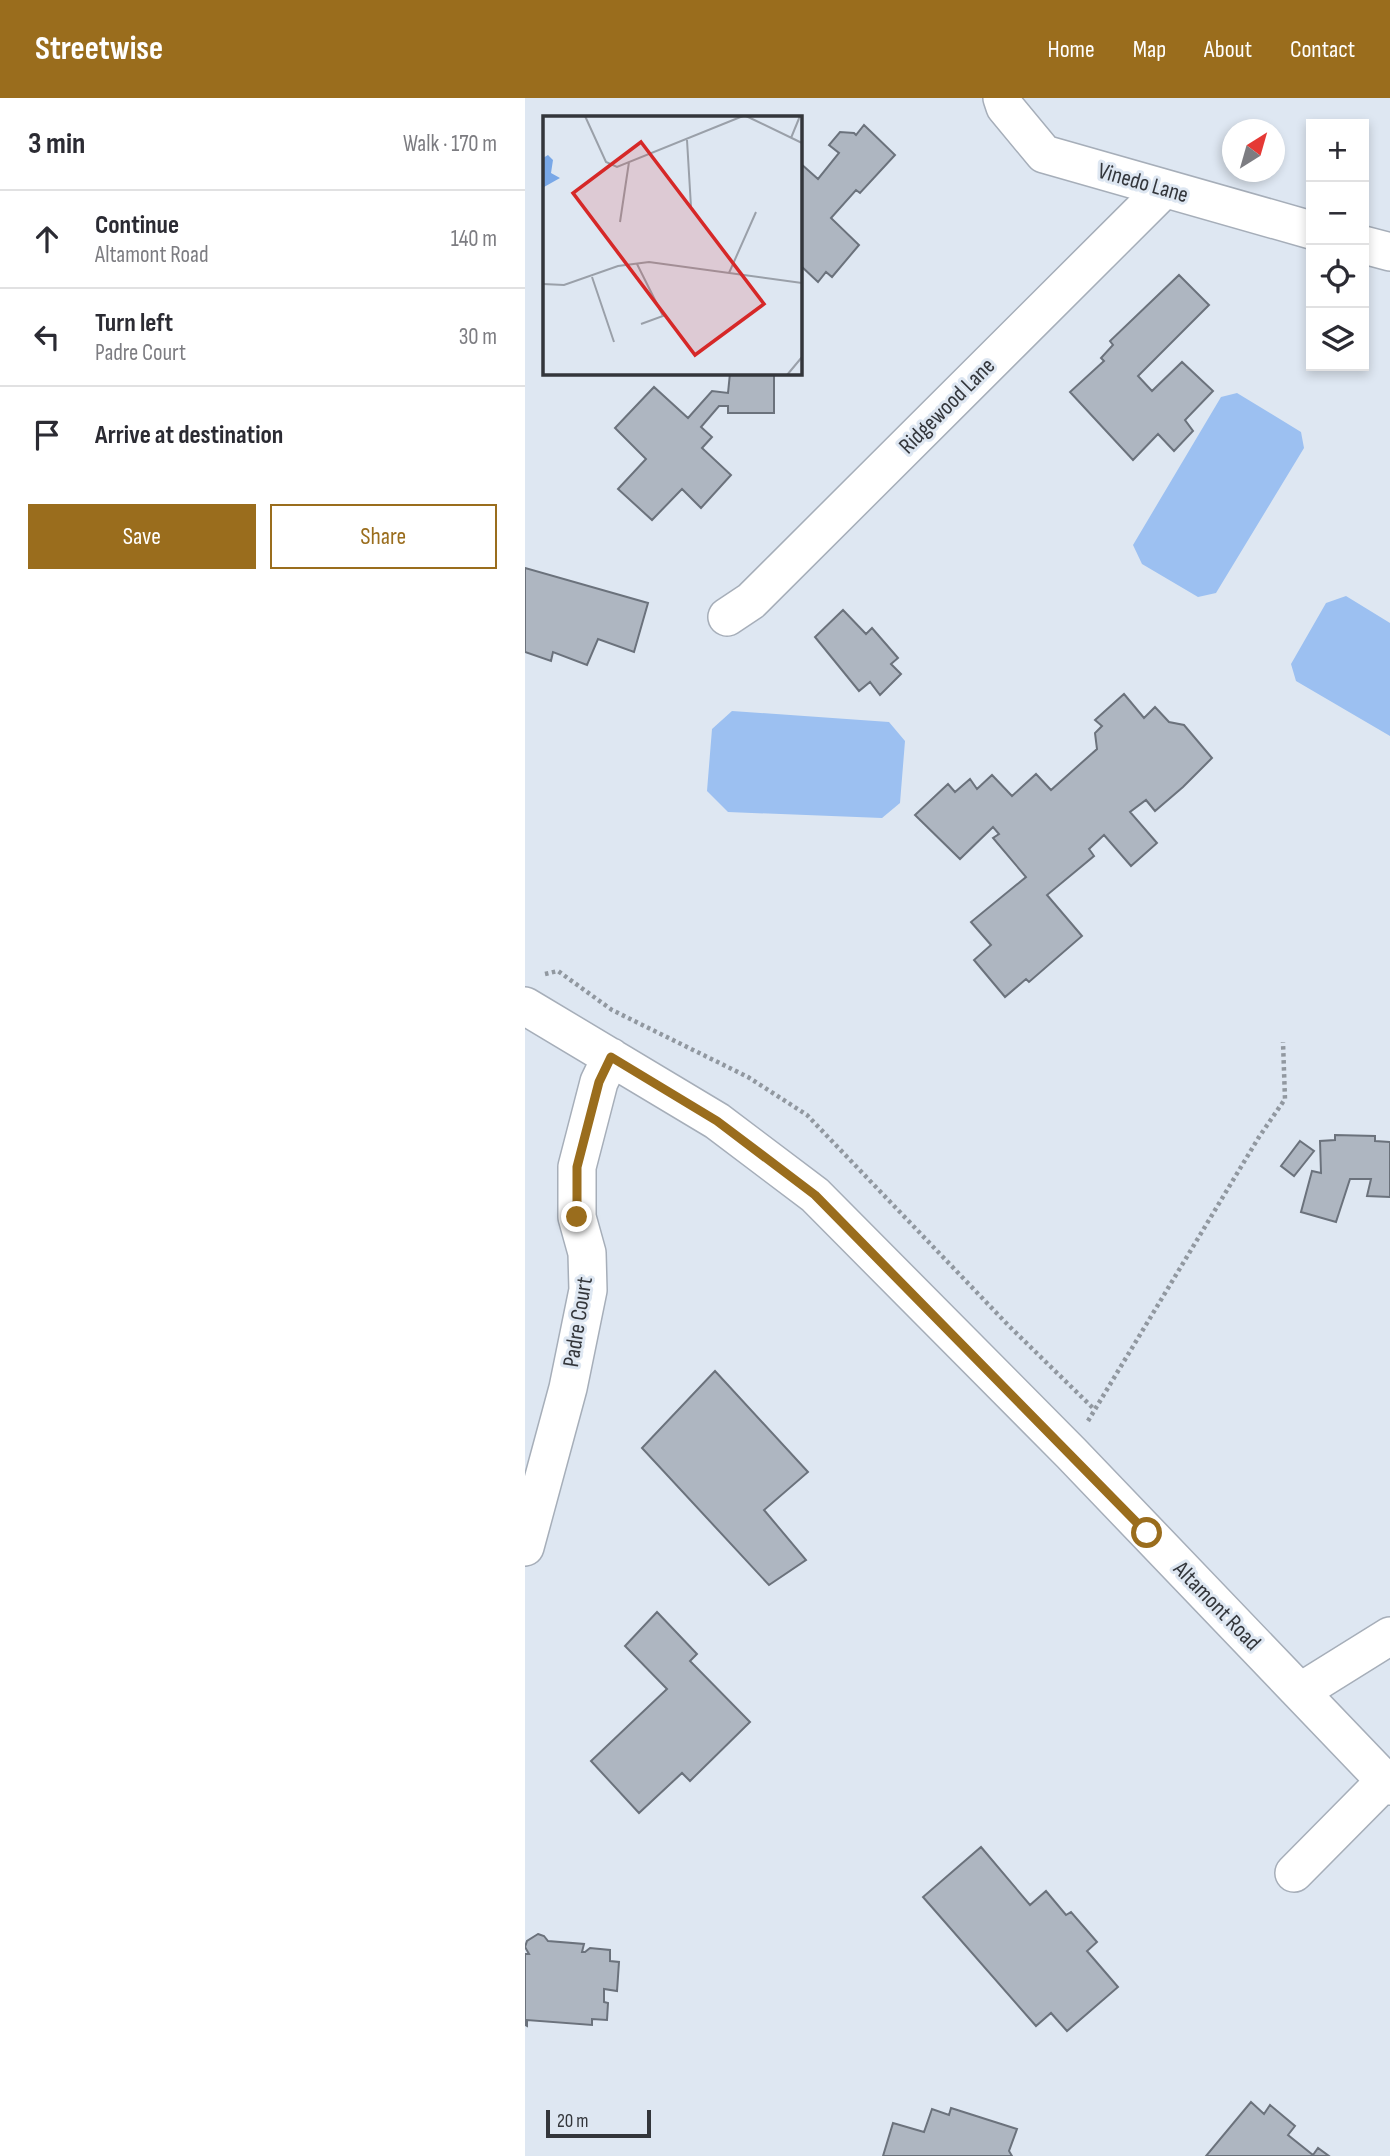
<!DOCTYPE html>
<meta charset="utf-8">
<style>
body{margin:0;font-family:"Sofia Sans Condensed",sans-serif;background:#f7f7f7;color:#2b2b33}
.controls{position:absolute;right:21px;top:21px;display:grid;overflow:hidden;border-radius:0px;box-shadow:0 4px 10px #0003}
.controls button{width:63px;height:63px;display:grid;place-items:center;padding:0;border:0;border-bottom:2px solid #e1e1e2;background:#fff;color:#2b2b33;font:35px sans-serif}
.compass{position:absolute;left:697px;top:21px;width:63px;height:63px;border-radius:50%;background:#fff;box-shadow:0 4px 10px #0003;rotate:37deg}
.scale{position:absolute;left:21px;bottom:18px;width:105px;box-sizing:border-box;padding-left:7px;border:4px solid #33363b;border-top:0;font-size:19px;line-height:24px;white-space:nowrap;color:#33363b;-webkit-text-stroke:5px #dee7f2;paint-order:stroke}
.stop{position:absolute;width:21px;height:21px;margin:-16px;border:5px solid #9a6d1d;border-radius:50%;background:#fff}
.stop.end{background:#9a6d1d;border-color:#fff;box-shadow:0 2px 7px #0008}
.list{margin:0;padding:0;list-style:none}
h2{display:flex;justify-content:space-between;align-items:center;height:91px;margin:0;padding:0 28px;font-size:30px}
h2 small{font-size:23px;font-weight:400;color:#7c7c81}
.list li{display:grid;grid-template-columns:46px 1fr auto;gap:21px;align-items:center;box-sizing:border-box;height:98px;padding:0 28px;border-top:2px solid #e1e1e2}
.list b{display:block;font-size:26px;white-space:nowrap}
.list p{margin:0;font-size:23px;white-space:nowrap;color:#7c7c81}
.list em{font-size:23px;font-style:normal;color:#7c7c81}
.actions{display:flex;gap:14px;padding:21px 28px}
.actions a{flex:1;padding:16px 0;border:2px solid #9a6d1d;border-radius:0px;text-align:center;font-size:24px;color:#9a6d1d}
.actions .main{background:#9a6d1d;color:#fff}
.icon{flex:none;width:38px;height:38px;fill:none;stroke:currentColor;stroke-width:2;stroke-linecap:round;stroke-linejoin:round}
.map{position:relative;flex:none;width:865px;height:2058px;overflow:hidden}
header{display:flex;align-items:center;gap:42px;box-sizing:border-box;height:98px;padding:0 35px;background:#9a6d1d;color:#fff}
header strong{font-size:33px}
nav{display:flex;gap:38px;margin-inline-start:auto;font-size:24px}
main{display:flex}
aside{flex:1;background:#fff}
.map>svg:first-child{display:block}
.green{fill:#9cc0f1}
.building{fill:#aeb6c1;stroke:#6b727c;stroke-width:2}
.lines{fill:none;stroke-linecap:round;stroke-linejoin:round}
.minor-casing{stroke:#a6aeb9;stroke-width:40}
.path{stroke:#9198a0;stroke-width:4.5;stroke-dasharray:3.5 3.5;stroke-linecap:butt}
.minor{stroke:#fff;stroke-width:37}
.route{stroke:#9a6d1d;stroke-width:9}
.labels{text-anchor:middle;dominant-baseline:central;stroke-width:6;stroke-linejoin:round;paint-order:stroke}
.street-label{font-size:23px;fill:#33363b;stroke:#dee7f2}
.inset-road{fill:none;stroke:#9aa0a9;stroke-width:2}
.view{fill:#d62828;fill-opacity:0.15;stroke:#d62828;stroke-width:3.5}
.inset-edge{fill:none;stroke:#33363b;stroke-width:3.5}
</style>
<header>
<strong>Streetwise</strong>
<nav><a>Home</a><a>Map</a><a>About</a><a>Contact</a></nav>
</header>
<main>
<aside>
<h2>3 min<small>Walk · 170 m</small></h2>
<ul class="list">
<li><svg class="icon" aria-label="ahead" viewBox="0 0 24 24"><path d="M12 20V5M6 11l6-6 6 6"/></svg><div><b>Continue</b><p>Altamont Road</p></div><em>140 m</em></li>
<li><svg class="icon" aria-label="left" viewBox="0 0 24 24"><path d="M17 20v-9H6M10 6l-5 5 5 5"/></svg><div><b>Turn left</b><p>Padre Court</p></div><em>30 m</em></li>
<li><svg class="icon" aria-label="arrive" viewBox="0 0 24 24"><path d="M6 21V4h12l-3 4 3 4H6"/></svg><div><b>Arrive at destination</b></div></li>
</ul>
<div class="actions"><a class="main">Save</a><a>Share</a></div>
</aside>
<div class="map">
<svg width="865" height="2058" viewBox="0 0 865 2058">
<rect width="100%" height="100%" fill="#dee7f2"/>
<path class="green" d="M712,295L776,334L779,350L691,495L673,499L617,466L608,447L696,299Z
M821,498L865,525V638L771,583L766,566L801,505Z
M207,613L364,624L380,643L375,705L357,720L203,714L182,693L187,631Z"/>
<path class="building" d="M339,27L370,57L335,95L331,92L306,120L334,147L307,179L301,174L293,184L275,167V65L293,81L314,55L304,47L315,34L329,35L331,37Z
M654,177L684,207L613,278L627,293L657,264L688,293L660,322L668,333L649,353L633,336L608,362L545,294L579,263L576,260L588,247L585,243Z
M205,275H249V315H203V308H194L176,329L187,339L177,350L206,377L176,410L157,391L127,422L93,391L121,361L90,330L129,289L163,320L187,293L203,295Z
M0,470L123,505L109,554L73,541L62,567L28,554L26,563L0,554Z
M318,512L341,536L347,530L373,560L366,566L376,576L355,597L345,584L334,593L290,539Z
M599,596L619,620L630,609L644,624L659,627L687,660L658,689L630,713L621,702L605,714L632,745L606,768L579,737L564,751L569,758L522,797L557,838L504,884L501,881L480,899L449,862L466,847L446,824L501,779L468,740L474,736L468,729L435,761L390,717L423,686L430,694L445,681L452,691L467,677L487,698L511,676L526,692L572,651L570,635L577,628L570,622Z
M810,1037L850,1038V1043L865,1044V1099L842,1098L846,1081H825L811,1124L776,1114L787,1073L796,1075L795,1043L810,1042Z
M775,1043L789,1053L769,1078L756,1068Z
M190,1273L283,1374L239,1412L281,1462L244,1487L117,1350Z
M132,1514L172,1556L165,1563L225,1624L165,1683L157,1675L114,1715L66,1663L142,1591L100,1548Z
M456,1749L505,1807L521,1793L541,1817L546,1814L572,1844L562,1853L593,1889L542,1933L526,1915L511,1928L398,1799Z
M13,1836L19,1838L23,1843L59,1846L57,1854H60L65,1850L85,1852V1863L94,1864L92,1893L79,1891V1904L83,1905L82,1922L67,1921V1927L2,1922V1928L0,1927V1856H4L0,1849L2,1843Z
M726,2004L739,2016L745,2007L770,2028L763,2037L788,2057L793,2050L804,2058H681Z
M426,2010L492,2031L484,2053L487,2058H358L368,2025L399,2034L407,2011L424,2017Z"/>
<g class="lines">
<defs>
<path id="minor" d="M477,0L480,9L519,56L786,132
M839,147L865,154
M202,519L226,503L639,91
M0,908L192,1023L290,1097L546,1355L865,1688
M0,1449L43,1290L63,1192L62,1155L52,1119V1069L74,984L86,959
M775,1594L865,1538
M769,1775L860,1683"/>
</defs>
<use href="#minor" class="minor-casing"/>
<path class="path" d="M20,876L33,873L87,912L223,979L282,1017L484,1228L569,1311
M563,1323L734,1039L760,1001L758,944"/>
<use href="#minor" class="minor"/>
</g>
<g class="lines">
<path class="route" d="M52,1119V1069L74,984L86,959L192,1023L290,1097L622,1435"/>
</g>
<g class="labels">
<g class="street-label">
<text transform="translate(618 85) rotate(16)">Vinedo Lane</text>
<text transform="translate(422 308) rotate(-45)">Ridgewood Lane</text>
<text transform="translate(53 1224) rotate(-81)">Padre Court</text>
<text transform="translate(692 1508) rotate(46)">Altamont Road</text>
</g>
</g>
<g transform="translate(18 18)">
<rect width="259" height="259" fill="#dee7f2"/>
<path d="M5,39L10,44L8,57L17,62L1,71L0,42Z" fill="#78a7e7"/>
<path class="inset-road" d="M42,0L63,46L74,51L200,0M203,0L259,27M248,22L257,0M144,24L148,91M77,106L86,46M94,148L120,200L98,208M186,157L213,96M49,161L71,226M0,168L21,169L75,150L106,146L259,167M244,259L259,241"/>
<path class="view" d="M98,26L221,188L152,239L30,77Z"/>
<rect width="259" height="259" class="inset-edge"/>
</g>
</svg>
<div class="controls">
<button>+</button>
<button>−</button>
<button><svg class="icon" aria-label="locate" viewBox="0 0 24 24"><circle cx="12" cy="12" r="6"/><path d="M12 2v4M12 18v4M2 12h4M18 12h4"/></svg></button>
<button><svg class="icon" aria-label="layers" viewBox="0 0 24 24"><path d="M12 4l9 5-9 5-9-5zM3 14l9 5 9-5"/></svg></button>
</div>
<svg class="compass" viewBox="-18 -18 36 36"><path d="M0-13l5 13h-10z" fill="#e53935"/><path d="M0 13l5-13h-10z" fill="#7c7c81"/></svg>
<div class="scale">20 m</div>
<div class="stop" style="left:622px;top:1435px"></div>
<div class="stop end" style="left:52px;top:1119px"></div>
</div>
</main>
